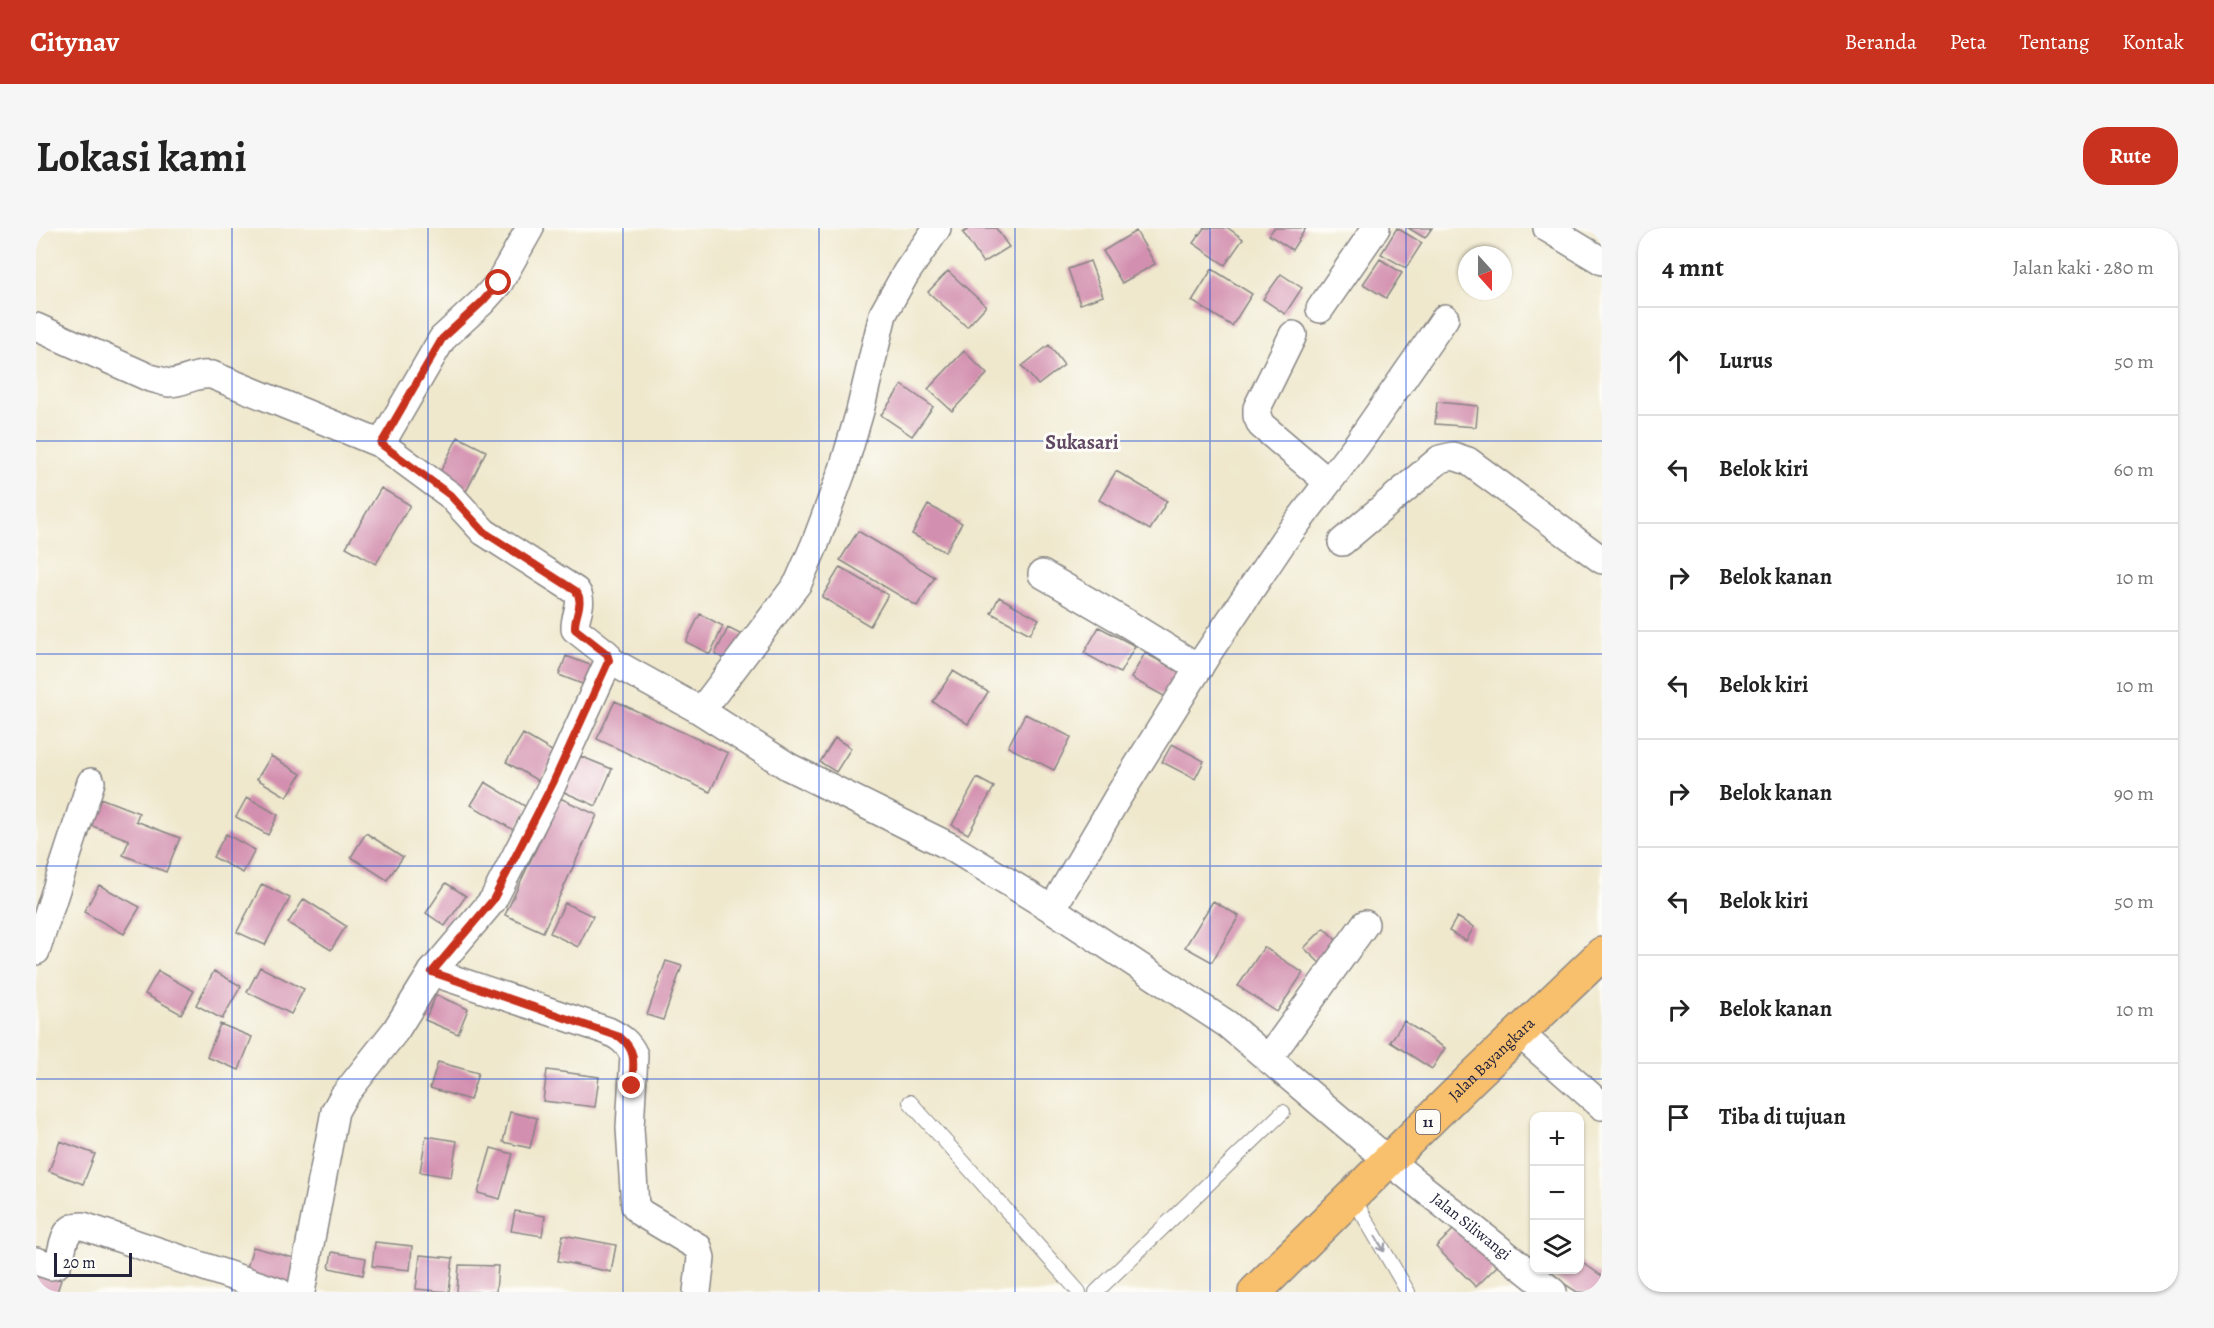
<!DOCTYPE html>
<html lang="id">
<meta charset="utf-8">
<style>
body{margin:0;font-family:Alegreya,serif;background:#f6f6f6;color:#222}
.controls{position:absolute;right:18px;bottom:18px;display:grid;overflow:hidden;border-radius:12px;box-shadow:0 2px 4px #0004}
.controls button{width:54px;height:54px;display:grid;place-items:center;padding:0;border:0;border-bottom:2px solid #e0e0e0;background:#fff;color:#222;font:30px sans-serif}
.compass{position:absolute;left:1422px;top:18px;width:54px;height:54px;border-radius:50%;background:#fff;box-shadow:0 2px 4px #0004;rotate:159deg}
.scale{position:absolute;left:18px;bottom:15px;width:78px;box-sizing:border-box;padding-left:6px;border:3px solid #22223b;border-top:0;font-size:16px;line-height:21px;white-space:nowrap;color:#22223b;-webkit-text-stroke:4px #fdfcf7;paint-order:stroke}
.stop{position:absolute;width:18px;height:18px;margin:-14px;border:4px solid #c8321e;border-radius:50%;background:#fff}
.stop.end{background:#c8321e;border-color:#fff;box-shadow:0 2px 6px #0008}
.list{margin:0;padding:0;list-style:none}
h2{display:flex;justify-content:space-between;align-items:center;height:78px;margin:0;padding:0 24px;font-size:26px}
h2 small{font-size:20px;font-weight:400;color:#767676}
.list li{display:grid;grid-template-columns:39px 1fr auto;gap:18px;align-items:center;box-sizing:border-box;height:108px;padding:0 24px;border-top:2px solid #e0e0e0}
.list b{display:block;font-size:22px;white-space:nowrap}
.list em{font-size:20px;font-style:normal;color:#767676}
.icon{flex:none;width:33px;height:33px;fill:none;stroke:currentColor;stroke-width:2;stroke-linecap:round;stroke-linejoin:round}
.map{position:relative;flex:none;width:1566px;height:1064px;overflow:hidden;border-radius:24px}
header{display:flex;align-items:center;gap:36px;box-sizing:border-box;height:84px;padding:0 30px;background:#c8321e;color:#fff}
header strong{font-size:28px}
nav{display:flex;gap:33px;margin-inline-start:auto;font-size:21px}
.intro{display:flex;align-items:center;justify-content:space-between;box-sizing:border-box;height:144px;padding:0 36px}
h1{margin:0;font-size:42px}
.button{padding:15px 27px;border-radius:24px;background:#c8321e;color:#fff;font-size:21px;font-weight:700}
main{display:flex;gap:36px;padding:0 36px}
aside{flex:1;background:#fff;border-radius:24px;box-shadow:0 2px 4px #0004}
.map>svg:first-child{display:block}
.building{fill:#d38faf}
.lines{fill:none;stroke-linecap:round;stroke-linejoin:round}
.lane-casing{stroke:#888584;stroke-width:16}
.street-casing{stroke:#888584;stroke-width:30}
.highway-casing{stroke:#888584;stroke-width:36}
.lane{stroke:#fff;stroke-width:14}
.street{stroke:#fff;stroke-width:27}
.highway{stroke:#f8bf6c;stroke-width:33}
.oneway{stroke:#9c9ca7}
.route{stroke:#c8321e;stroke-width:8}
.grid{fill:none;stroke:#1d4ed8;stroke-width:1.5;stroke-opacity:0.55}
.labels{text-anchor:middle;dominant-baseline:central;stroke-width:6;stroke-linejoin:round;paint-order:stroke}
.shield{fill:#fdfcf7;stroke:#646373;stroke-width:1.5}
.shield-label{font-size:15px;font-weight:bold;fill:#22223b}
.street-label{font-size:16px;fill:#22223b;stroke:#fdfcf7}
.quarter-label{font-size:20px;font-weight:bold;fill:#604864;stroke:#fdfcf7}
</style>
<header>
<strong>Citynav</strong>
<nav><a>Beranda</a><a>Peta</a><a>Tentang</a><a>Kontak</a></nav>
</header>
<div class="intro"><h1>Lokasi kami</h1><a class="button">Rute</a></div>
<main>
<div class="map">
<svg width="1566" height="1064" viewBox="0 0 1566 1064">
<rect width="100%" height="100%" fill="#fdfcf7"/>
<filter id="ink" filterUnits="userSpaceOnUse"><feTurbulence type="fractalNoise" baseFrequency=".0167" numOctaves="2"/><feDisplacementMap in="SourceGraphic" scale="12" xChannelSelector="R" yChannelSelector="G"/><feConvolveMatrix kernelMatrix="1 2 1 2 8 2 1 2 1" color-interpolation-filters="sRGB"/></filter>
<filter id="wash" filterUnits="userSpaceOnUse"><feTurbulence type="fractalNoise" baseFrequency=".008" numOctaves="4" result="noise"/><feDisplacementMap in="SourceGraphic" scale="24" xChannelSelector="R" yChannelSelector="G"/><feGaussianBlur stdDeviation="1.35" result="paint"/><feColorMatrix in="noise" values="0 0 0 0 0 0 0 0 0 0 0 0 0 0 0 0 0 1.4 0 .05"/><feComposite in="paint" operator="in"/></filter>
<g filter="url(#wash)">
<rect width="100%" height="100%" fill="#efe8cd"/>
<g id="blocks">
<path class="building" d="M934,0H960L973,19L947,35L927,5Z
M1168,0H1192L1207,11L1189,37L1157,15Z
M1238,0H1270L1256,22L1233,7Z
M1361,0L1386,15L1370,40L1345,26Z
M1372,0H1396L1389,10Z
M1100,3L1119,36L1086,55L1067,23Z
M1344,31L1366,45L1350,70L1327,56Z
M1054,33L1067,68L1044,76L1032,41Z
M1176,41L1216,66L1196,98L1156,73Z
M912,43L950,78L931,99L892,64Z
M1245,46L1266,60L1249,86L1227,71Z
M1013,117L1028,137L1002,157L986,138Z
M928,123L951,146L916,183L892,161Z
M866,157L897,179L876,208L845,187Z
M1401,174L1442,178L1440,199L1399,196Z
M422,209L450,223L428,268L399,254Z
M1080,243L1131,273L1114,302L1063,272Z
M345,260L374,277L340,336L310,319Z
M892,277L926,295L909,324L876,306Z
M822,303L899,349L881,378L804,332Z
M804,339L852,367L834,398L786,369Z
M963,369L1003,391L994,406L955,385Z
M664,386L687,398L674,426L650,414Z
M1063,399L1099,418L1084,445L1048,425Z
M692,400L712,410L700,436L679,426Z
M1109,425L1151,448L1137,473L1095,450Z
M530,428L562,440L554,459L523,447Z
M917,443L952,464L932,496L897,474Z
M579,473L692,525L674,564L561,511Z
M989,486L1035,509L1018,542L972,519Z
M487,506L521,526L504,554L470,534Z
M799,510L815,520L800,544L784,534Z
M1136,516L1168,533L1159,551L1126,534Z
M235,528L265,546L251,569L221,551Z
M544,528L576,541L560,578L528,564Z
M941,550L958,559L932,606L916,597Z
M449,554L492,580L479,603L435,577Z
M211,569L242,587L232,607L200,589Z
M64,570L103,585L100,593L144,610L130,644L87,627L93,612L54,597Z
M524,570L561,587L507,704L469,687Z
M330,605L367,629L351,652L315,629Z
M190,606L219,622L207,645L177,629Z
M410,655L430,668L409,698L390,685Z
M226,656L254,670L229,717L201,704Z
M63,657L104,679L88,706L48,684Z
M268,671L310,698L295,722L252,695Z
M1177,673L1203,688L1176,734L1149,719Z
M529,675L557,688L542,719L514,705Z
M1421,689L1438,699L1430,713L1413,703Z
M1288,700L1306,718L1287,738L1268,720Z
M1228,719L1267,745L1241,784L1202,758Z
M630,733L646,738L627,792L611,787Z
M224,739L268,761L255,786L211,764Z
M122,743L158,763L145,786L109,766Z
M178,743L205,758L186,791L160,777Z
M400,767L432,781L422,806L389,792Z
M1368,793L1409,820L1396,841L1354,814Z
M184,796L216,809L203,842L171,829Z
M402,834L442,845L434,872L394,860Z
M511,842L563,849L559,879L507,873Z
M474,884L501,890L494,920L467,914Z
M390,908L421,913L415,949L384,944Z
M24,913L59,926L47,956L13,943Z
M455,920L477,926L464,971L442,965Z
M479,983L509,988L506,1008L475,1003Z
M1421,998L1461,1038L1440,1059L1400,1019Z
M527,1007L580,1017L575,1044L522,1033Z
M339,1014L376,1018L374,1042L336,1038Z
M217,1019L262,1031L254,1061L208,1049Z
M296,1024L330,1030L327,1047L293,1040Z
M384,1027L417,1030L413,1064L380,1061Z
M1544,1033L1566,1048V1064H1541L1507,1042H1544Z
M423,1037L462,1038L460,1064H421Z
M0,1042L25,1052L21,1064H0Z"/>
</g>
</g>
<g filter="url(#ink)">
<use href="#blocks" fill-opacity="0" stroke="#888584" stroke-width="1.5"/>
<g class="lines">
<defs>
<path id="lane" d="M874,874L1043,1064
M1316,968L1372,1064
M1060,1064L1247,884"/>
<g id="street">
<path d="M1511,0L1566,33"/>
<path d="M1284,81L1340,0"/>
<path id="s1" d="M0,99L114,150C120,151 127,154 133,155C149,155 157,145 176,147L345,216L414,267L448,304L540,363C549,375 538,387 539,401L571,426L573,432L665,483L753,539L915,619L1016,681L1191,796L1353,933L1517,1064"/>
<path d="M1257,107L1221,180V188L1225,197L1292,254"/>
<path d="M345,216L406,111L446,74L463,55L494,0"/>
<path d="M1306,314L1404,231L1417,228L1432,233L1566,332"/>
<path d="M1006,346L1092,396L1163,440"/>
<path d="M665,483L762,355L779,316L807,241L824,183L847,86L870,45L901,0"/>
<path d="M1016,681L1080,572L1172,425L1248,312L1320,218L1409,90"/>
<path d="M0,723L55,554"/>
<path d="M396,744L572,803C584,809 592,814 598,827L594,900L599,978L605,985L662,1019L665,1030L661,1064"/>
<path d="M1483,805L1566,878"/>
<path d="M1232,831L1329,696"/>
<path d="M0,1033L15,1038L21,1036C29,1022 24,998 47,998L243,1064"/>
<path d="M265,1064L299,883L307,869L360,802L396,744L457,672L517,555L573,432"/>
</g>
<g id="highway">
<path id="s2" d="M1219,1064L1437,849L1566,726"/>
</g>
</defs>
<use href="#lane" class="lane-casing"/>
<use href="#street" class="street-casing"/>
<use href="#highway" class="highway-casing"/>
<use href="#lane" class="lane"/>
<use href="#street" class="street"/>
<use href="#highway" class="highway"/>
</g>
<defs><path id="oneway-shaft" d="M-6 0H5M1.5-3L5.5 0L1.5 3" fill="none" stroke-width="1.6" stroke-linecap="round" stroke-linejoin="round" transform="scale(1.5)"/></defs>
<use class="oneway" href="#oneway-shaft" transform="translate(1344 1016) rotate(60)"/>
</g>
<g class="lines" filter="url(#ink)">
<path class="route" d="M463,55L446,74L406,111L345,216L414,267L448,304L540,363C549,375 538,387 539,401L571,426L573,432L517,555L457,672L396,744L584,809C602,824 597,836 596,858"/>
</g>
<path class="grid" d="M196,0V1064M392,0V1064M587,0V1064M783,0V1064M979,0V1064M1174,0V1064M1370,0V1064M0,213H1566M0,426H1566M0,638H1566M0,851H1566"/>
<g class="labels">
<rect class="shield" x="1380" y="882" width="24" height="24" rx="4.5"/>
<g class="shield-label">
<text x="1392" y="894">11</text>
</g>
<g class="street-label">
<text stroke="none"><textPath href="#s2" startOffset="332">Jalan Bayangkara</textPath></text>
<text stroke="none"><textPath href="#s1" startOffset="1738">Jalan Siliwangi</textPath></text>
</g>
<g class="quarter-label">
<text x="1046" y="214">Sukasari</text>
</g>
</g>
</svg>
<div class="controls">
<button>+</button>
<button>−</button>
<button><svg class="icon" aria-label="layers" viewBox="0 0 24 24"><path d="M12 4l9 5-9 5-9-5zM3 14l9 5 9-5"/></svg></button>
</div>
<svg class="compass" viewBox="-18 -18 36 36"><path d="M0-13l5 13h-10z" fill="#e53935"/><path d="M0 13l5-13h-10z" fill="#767676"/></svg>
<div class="scale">20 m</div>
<div class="stop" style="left:463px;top:55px"></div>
<div class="stop end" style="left:596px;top:858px"></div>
</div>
<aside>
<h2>4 mnt<small>Jalan kaki · 280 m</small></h2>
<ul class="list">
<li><svg class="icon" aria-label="ahead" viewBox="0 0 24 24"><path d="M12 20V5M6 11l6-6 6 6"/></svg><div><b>Lurus</b></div><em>50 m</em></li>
<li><svg class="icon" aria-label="left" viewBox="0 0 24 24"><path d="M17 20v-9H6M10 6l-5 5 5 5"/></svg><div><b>Belok kiri</b></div><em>60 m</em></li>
<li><svg class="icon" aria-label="right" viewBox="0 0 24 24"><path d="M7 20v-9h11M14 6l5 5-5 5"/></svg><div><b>Belok kanan</b></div><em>10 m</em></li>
<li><svg class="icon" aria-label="left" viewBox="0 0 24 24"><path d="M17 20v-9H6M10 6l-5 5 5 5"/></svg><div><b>Belok kiri</b></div><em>10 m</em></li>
<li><svg class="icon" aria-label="right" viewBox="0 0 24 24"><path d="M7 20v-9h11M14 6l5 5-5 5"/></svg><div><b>Belok kanan</b></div><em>90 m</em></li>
<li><svg class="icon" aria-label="left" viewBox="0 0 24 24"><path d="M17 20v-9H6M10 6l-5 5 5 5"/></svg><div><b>Belok kiri</b></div><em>50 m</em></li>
<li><svg class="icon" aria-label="right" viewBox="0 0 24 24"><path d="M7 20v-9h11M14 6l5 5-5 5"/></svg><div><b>Belok kanan</b></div><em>10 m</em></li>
<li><svg class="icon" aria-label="arrive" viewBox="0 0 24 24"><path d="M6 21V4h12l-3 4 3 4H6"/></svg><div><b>Tiba di tujuan</b></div></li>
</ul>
</aside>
</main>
